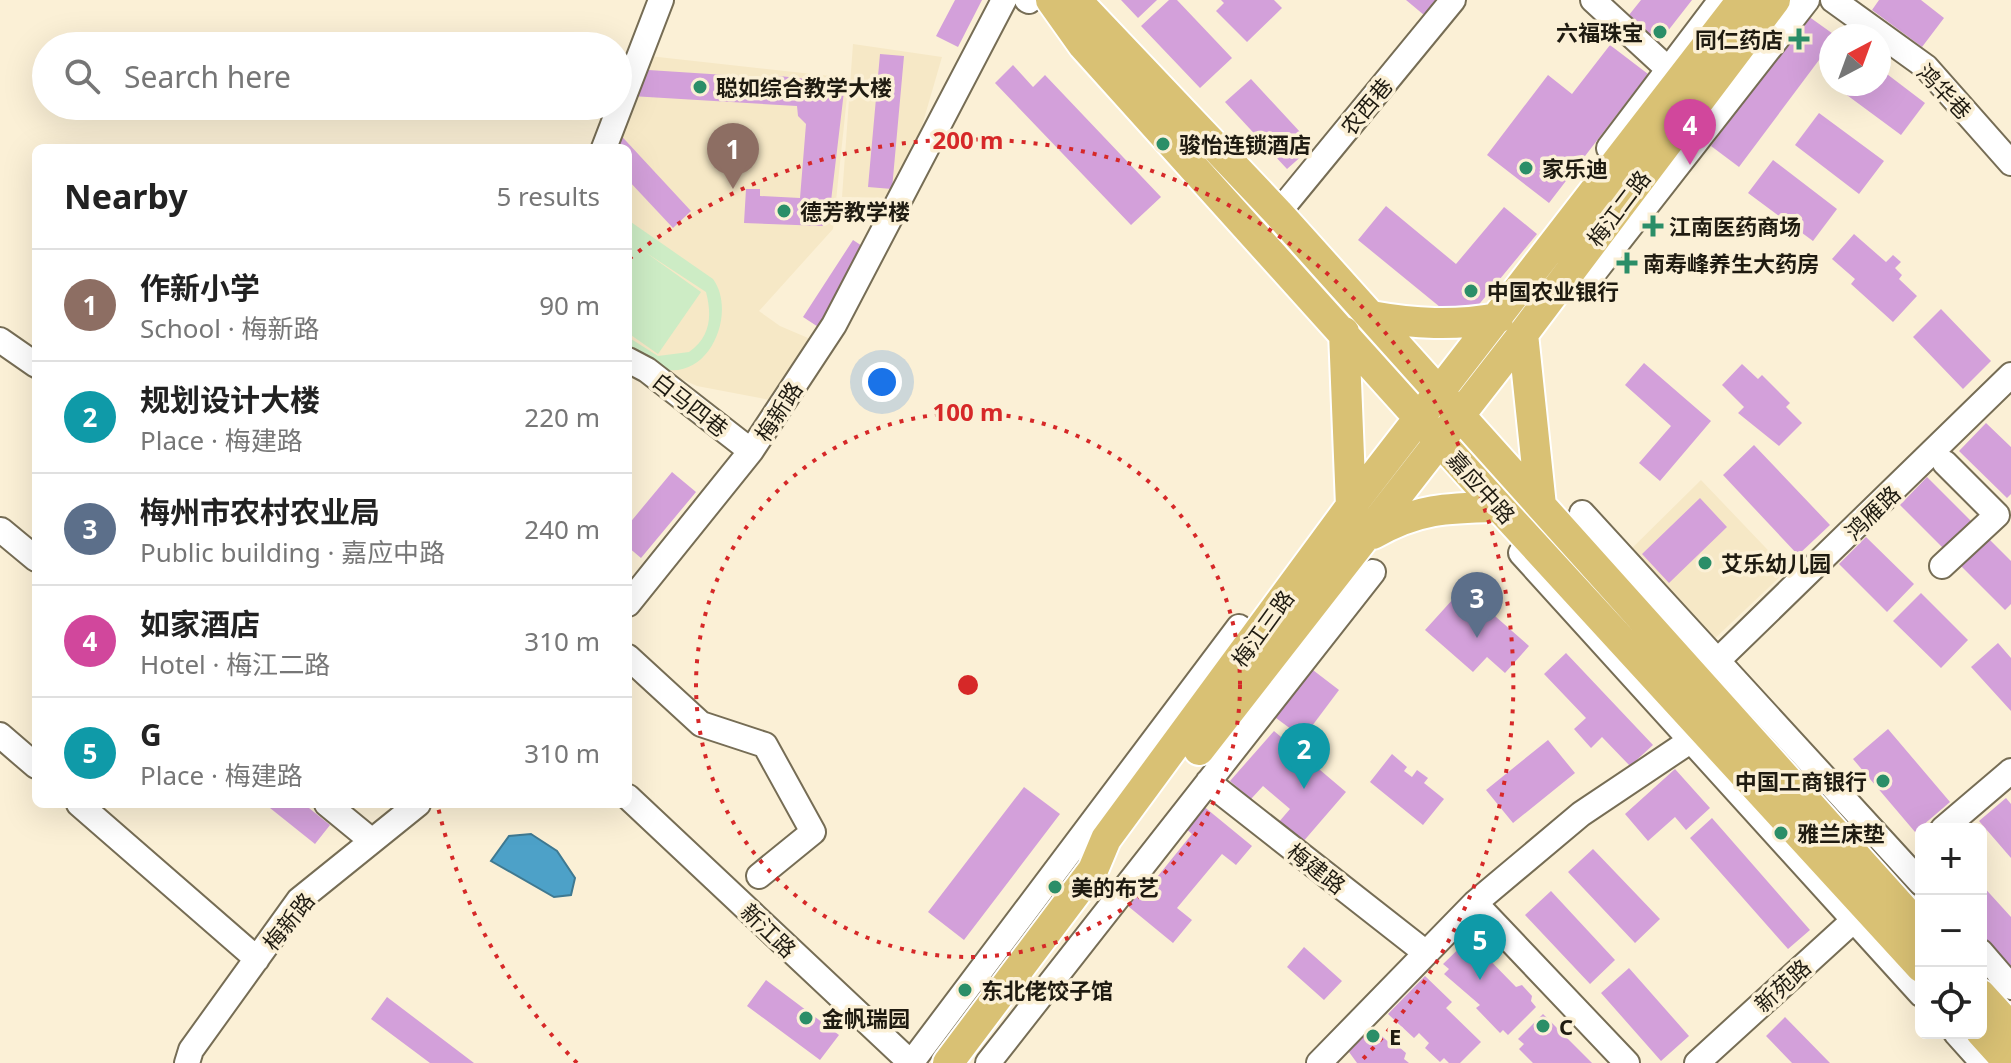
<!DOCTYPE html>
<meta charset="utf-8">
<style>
body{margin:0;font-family:"Noto Sans","Noto Sans SC",sans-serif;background:#f2f2f2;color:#222}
.controls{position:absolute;right:24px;bottom:24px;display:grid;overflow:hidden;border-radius:12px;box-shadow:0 8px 32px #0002}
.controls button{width:72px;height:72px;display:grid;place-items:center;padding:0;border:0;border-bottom:2px solid #e0e0e0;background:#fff;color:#222;font:40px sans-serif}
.compass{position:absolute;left:1819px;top:24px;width:72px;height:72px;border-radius:50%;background:#fff;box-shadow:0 8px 32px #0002;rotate:41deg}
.you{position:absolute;left:882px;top:382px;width:28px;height:28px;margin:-20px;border:6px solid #fff;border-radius:50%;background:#1a73e8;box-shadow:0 0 0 12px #1a73e833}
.badge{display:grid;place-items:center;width:52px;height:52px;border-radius:50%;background:#2563eb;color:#fff;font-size:26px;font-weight:700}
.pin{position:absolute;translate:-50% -66px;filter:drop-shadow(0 2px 4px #0008)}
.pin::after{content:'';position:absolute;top:42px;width:28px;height:24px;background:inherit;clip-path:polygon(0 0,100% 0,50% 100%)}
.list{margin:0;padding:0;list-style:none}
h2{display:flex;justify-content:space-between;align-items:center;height:104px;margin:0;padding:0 32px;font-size:34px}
h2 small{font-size:26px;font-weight:400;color:#767676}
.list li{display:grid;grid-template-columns:52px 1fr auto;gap:24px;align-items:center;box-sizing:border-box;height:112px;padding:0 32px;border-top:2px solid #e0e0e0}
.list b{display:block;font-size:30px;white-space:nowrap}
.list p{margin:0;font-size:26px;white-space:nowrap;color:#767676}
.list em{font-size:26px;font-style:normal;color:#767676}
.icon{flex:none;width:44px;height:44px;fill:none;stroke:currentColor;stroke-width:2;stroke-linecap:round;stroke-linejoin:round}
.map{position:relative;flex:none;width:2011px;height:1063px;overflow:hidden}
.search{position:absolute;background:#fff;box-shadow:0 8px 32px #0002;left:32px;top:32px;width:600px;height:88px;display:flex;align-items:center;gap:20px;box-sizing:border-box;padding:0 28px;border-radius:44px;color:#767676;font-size:30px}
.panel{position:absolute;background:#fff;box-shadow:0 8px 32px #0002;left:32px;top:144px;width:600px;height:664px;border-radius:12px}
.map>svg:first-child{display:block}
.built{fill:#f6e8c6}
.green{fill:#cdecc5}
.water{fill:#4da1c8;stroke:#3f7991;stroke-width:2}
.building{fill:#d3a0da}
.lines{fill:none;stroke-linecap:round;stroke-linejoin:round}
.minor-casing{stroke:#766d55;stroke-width:28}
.major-casing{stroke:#fff;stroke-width:34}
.minor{stroke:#fff;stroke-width:24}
.major{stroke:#d9c174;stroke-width:30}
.ring{fill:none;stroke:#d62828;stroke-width:4;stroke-dasharray:4 8}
.poi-dot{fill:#2b8e68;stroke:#fbf0d6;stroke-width:3}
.labels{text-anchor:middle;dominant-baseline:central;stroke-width:7;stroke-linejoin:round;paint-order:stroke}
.poi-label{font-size:22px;font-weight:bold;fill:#1f1b11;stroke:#fbf0d6;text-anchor:start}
.street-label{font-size:22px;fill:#1f1b11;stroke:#fbf0d6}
.centre{fill:#d62828;stroke:#fbf0d6;stroke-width:4}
.ring-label{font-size:24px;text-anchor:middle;font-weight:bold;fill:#d62828;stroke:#fbf0d6;stroke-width:7;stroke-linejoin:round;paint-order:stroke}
</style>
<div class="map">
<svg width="2011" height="1063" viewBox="0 0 2011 1063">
<rect width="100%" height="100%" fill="#fbf0d6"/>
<path class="built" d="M853,44L942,57L901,198L842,197Z
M631,54L849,78L833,229L759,311L780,326L815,341L770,400L697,386L628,355V148H593Z
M1701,480L1787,570L1709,644L1623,557Z"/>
<path class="green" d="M628,220L713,279C737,312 710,380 663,369C651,366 639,357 628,352V337L658,356L689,352C711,337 712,315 706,292L645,252L701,292L658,354L628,333Z"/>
<path class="water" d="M531,834L557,851L575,878L571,895L554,897L491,861L509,836Z"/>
<path class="building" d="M955,0H982L958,47L936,36Z
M1121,0H1157L1138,18Z
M1169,0H1177L1232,58L1200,88L1141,26Z
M1221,0H1274L1282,8L1247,42L1216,11L1224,3Z
M1406,0H1436L1424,15Z
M1641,0H1692L1653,50L1621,25Z
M1879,0H1921L1944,18L1922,47L1872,10Z
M1808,16L1836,36H1831V44L1739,167L1711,146Z
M1610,45L1648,74L1549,203L1487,155L1548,75L1572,94Z
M880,54L904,56L892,189L868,187Z
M1013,65L1033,87L1045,75L1161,197L1131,225L995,83Z
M1879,68L1925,103L1901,135L1836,87L1879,84Z
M633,69L770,78V75L845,83L831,201L824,199L823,226L744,223L746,189H760V196L800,198L806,124L798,116L797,106L631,96Z
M1251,79L1313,146L1287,169L1225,102Z
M1819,113L1884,161L1859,194L1795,145Z
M614,128L691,211L673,228L628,180V148H598Z
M1773,160L1837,209L1813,241L1748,193Z
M1386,206L1456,264L1504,207L1537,234L1462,325L1358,240Z
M1854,234L1886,262L1893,255L1901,262L1895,268L1902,275L1899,279L1917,296L1893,322L1851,284L1855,279L1832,259Z
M853,240L882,259L832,336L803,317Z
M1941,309L1991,361L1963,389L1913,337Z
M1644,363L1711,421L1660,481L1639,463L1671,426L1625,385Z
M1742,364L1758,379L1762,375L1790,403L1786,407L1802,423L1779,446L1738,413L1744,407L1722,385Z
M1986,423L2011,447V494L2007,498L1959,451Z
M1754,445L1830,525L1798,555L1723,475Z
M672,472L696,492L641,558L628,547V525Z
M1927,477L1975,525L1947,552L1900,505Z
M1700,498L1727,527L1669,583L1642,554Z
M1985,535L2011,561V604L2005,610L1958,563Z
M1866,537L1914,584L1887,612L1839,564Z
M1463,588L1529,646L1505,673L1487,657L1473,672L1425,630Z
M1921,593L1968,640L1941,668L1893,621Z
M1998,643L2011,658V711L1971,667Z
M1566,653L1653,745L1630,766L1602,737L1591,748L1574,729L1586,718L1544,674Z
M1309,667L1339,690L1303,738L1272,715Z
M1888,729L1950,802L1915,832L1853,759Z
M1274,731L1346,792L1302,843L1278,823L1290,809L1263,786L1251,799L1230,781Z
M1548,740L1575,773L1513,823L1486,790Z
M1392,754L1407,767L1404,771L1412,777L1417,770L1428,778L1424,783L1444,799L1423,825L1370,782Z
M1675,769L1710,808L1686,830L1675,817L1648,841L1625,814Z
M1024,787L1060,814L964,940L928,912Z
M2006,798L2011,804V858L1979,821Z
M265,804H304L330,825L315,844Z
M1202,805L1252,846L1236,865L1222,854L1177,908L1192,920L1173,943L1123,902L1137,886L1145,892L1192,834L1184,827Z
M1712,818L1810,930L1788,949L1690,838Z
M1593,849L1660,919L1635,943L1568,872Z
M1981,884L2011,917V967L1981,933Z
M1551,891L1615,960L1590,984L1525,915Z
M1474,934L1482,942L1477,947L1516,987L1522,985L1532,996L1531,1001L1536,1007L1508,1035L1503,1030L1500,1033L1476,1008L1480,1005L1444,974L1449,969L1443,964Z
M1304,947L1342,981L1324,1000L1287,967Z
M1629,968L1689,1036L1661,1061L1601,993Z
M1425,976L1452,1002L1446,1008L1481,1042L1460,1063H1449L1444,1058L1440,1062L1425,1048L1429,1043L1419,1033L1414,1038L1388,1014Z
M766,980L839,1035L820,1060L747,1006Z
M387,997L474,1063H430L371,1019Z
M1543,1014L1592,1063H1533L1519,1049L1524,1044L1518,1039Z
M1785,1017L1830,1063H1792L1766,1036Z
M1372,1027L1396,1049L1398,1046L1406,1053L1404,1059L1409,1063H1357L1349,1052Z"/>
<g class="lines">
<defs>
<path id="minor" d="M1027,0L1029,1
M1593,0L1668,69L1673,83
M1833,0L1926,67L2011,163
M604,148L661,0
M1609,148L1721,0
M1278,213L1453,0
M1558,288L1593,274L1807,0
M0,340L36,365
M628,360L647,370L751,451
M1582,513L1921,883
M1,530L36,559
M1521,553L1921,994
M1942,566L1997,515L1945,463
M628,604L751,451L834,325L1004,0
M628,657L701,724L765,745L813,832L759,876
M1708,670L2011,375
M0,735L36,766
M1208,782L1426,953
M628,797L911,1063
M79,804L257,959
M327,804L372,841
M1943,829L2011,771
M1475,903L1627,1063
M1981,952L2011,987
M1956,1033L1983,1063
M187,1063L191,1050L299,900L418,804
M911,1063L1239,627
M988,1063L1373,572
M1319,1063L1475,903L1581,814L1687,743
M1697,1063L1866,909"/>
<path id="major" d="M1051,0L1083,45L1499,507L1921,967
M1076,0L1278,213L1921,929
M1371,316C1415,324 1454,326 1498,318
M1344,332L1351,506
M1523,334L1541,506
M1373,534C1419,508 1448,508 1499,507
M1199,750L1523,334L1775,0
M1981,995L2011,1028
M1981,1032L2009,1063
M948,1063L1093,870L1106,839L1351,506L1742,0"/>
</defs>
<use href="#minor" class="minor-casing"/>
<use href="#major" class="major-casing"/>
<use href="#minor" class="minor"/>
<use href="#major" class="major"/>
</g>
<g class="ring">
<circle cx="968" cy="685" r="272"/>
<path d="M577 1063A544 544 0 0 1 438 807M629 259A544 544 0 0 1 1359 1063"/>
</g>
<g class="poi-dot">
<circle cx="1660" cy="32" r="8"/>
<path d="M1795 27h8v8h8v8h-8v8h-8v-8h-8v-8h8z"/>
<circle cx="700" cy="87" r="8"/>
<circle cx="1163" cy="144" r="8"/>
<circle cx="1526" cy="168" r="8"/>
<circle cx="784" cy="211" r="8"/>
<path d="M1649 214h8v8h8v8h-8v8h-8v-8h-8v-8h8z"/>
<path d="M1623 251h8v8h8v8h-8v8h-8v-8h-8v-8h8z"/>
<circle cx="1471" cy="291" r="8"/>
<circle cx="1705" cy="563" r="8"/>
<circle cx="1883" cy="781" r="8"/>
<circle cx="1781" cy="833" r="8"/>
<circle cx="1055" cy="887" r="8"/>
<circle cx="965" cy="990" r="8"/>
<circle cx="806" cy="1018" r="8"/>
<circle cx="1543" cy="1026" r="8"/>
<circle cx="1373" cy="1036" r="8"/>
</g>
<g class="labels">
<g class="poi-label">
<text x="1644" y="32" text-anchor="end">六福珠宝</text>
<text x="1783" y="39" text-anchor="end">同仁药店</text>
<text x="716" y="87">聪如综合教学大楼</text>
<text x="1179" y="144">骏怡连锁酒店</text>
<text x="1542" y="168">家乐迪</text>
<text x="800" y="211">德芳教学楼</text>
<text x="1669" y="226">江南医药商场</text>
<text x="1643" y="263">南寿峰养生大药房</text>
<text x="1487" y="291">中国农业银行</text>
<text x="1721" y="563">艾乐幼儿园</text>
<text x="1867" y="781" text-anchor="end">中国工商银行</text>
<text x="1797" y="833">雅兰床垫</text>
<text x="1071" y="887">美的布艺</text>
<text x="981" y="990">东北佬饺子馆</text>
<text x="822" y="1018">金帆瑞园</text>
<text x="1559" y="1026">C</text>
<text x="1389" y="1036">E</text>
</g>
<g class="street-label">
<text transform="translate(1945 91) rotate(46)">鸿华巷</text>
<text transform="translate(1366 106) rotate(-50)">农西巷</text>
<text transform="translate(1618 208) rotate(-53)">梅江二路</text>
<text transform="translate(691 404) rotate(38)">白马四巷</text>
<text transform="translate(778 411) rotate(-57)">梅新路</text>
<text transform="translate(1482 487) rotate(48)">嘉应中路</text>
<text transform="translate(1872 512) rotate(-44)">鸿雁路</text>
<text transform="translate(1262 628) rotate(-54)">梅江三路</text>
<text transform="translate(1317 868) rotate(38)">梅建路</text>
<text transform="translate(288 921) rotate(-51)">梅新路</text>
<text transform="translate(769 930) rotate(44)">新江路</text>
<text transform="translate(1782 985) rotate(-42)">新苑路</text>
</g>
</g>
<circle cx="968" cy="685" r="12" class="centre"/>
<g class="ring-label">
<text x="968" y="149">200 m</text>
<text x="968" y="421">100 m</text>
</g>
</svg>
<div class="controls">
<button>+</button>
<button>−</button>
<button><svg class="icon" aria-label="locate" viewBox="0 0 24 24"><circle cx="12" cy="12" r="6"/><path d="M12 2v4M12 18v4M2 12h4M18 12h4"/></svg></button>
</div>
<svg class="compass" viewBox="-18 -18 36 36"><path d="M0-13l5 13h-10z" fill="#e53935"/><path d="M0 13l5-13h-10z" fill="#767676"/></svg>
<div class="you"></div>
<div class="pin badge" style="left:733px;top:189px;background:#8d6e63">1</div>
<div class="pin badge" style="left:1304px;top:789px;background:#0f9aa8">2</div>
<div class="pin badge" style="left:1477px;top:638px;background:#5c6f8a">3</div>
<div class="pin badge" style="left:1690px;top:165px;background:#d1479c">4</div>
<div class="pin badge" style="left:1480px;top:980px;background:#0f9aa8">5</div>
<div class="search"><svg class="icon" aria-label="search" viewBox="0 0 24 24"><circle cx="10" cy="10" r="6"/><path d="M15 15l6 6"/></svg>Search here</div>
<section class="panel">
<h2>Nearby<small>5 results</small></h2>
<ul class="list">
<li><span class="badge" style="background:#8d6e63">1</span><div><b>作新小学</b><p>School · 梅新路</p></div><em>90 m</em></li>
<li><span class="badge" style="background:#0f9aa8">2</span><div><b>规划设计大楼</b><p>Place · 梅建路</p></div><em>220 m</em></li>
<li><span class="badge" style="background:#5c6f8a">3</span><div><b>梅州市农村农业局</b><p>Public building · 嘉应中路</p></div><em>240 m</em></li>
<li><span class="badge" style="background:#d1479c">4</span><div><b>如家酒店</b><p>Hotel · 梅江二路</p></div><em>310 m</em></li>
<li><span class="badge" style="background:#0f9aa8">5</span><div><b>G</b><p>Place · 梅建路</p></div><em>310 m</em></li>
</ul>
</section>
</div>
